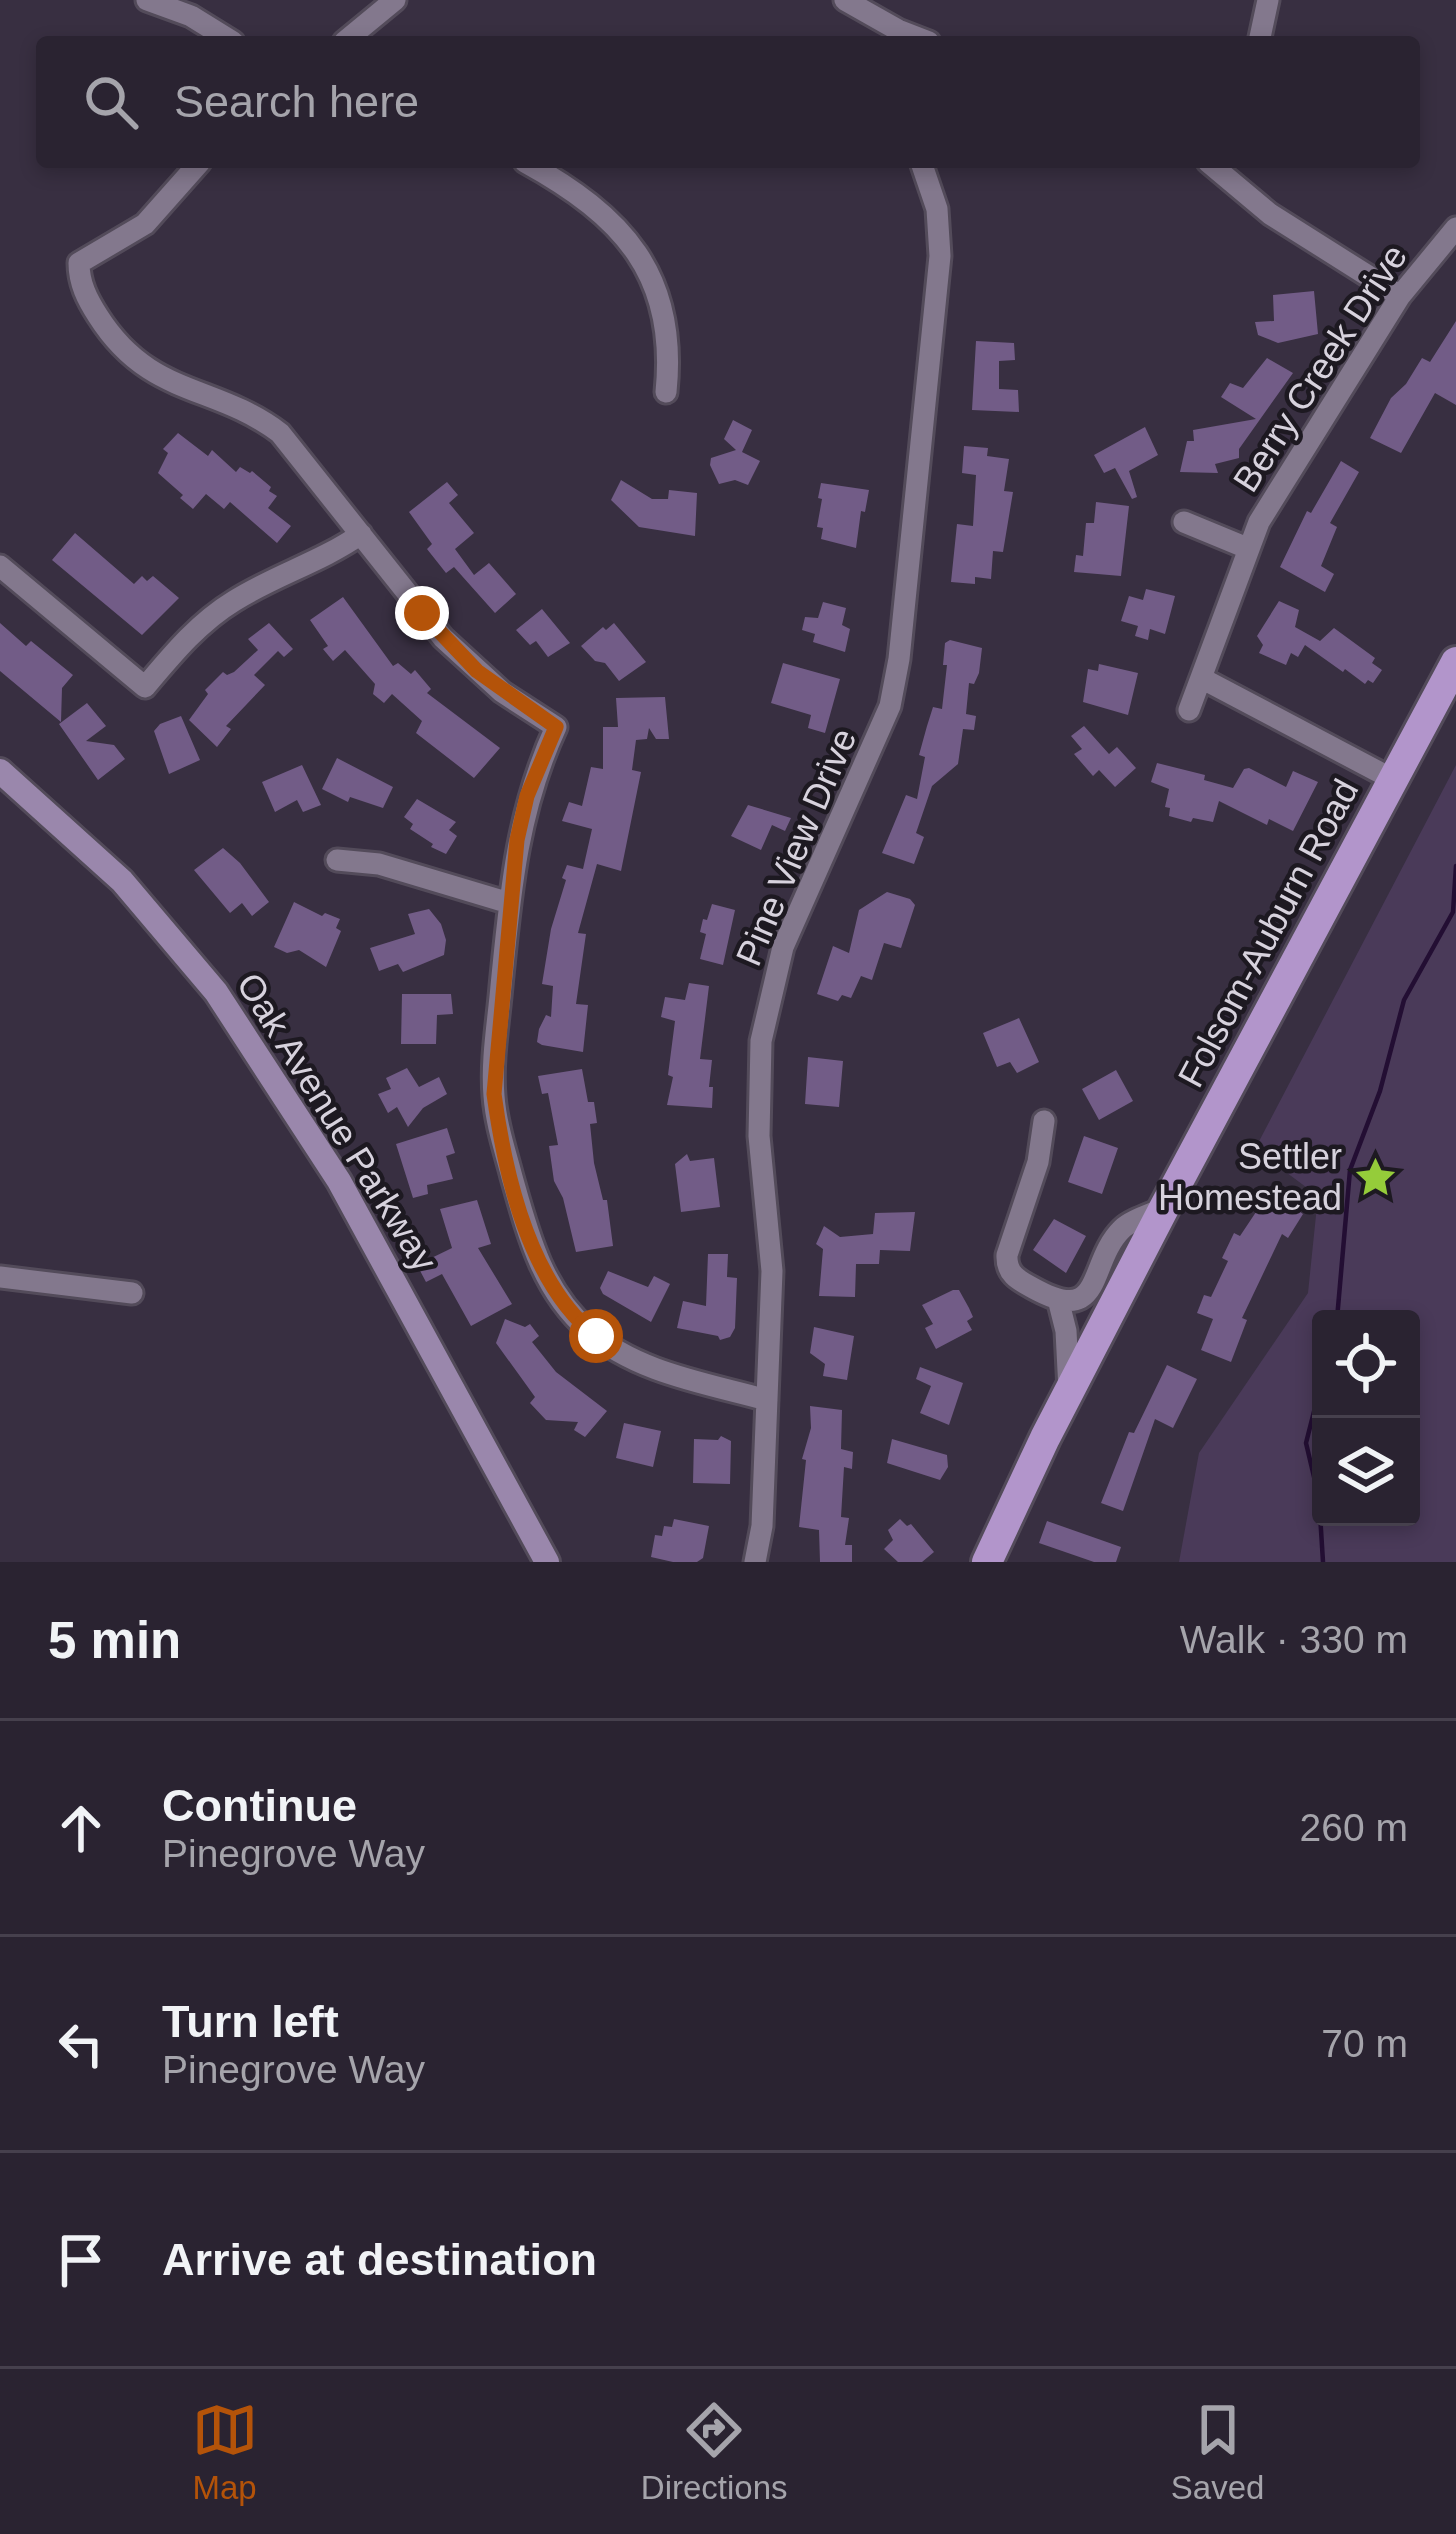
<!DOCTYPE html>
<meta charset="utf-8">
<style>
body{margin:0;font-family:Arial,sans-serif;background:#362f3d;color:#f1f3f6}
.controls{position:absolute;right:36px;bottom:36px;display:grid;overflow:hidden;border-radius:12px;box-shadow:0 6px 18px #0003}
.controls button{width:108px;height:108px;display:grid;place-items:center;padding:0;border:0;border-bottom:3px solid #46404d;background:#2a2331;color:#f1f3f6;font:60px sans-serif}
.stop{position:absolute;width:36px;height:36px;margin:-27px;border:9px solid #b45309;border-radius:50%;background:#fff}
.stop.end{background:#b45309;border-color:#fff;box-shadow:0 3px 12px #0008}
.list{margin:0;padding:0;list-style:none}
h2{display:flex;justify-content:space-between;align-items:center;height:156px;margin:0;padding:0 48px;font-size:51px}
h2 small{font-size:39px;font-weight:400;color:#a5a4ab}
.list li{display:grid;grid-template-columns:78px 1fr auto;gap:36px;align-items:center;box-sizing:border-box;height:216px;padding:0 48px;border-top:3px solid #46404d}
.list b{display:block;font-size:45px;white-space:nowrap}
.list p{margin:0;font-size:39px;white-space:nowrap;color:#a5a4ab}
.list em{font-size:39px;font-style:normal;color:#a5a4ab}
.icon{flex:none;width:66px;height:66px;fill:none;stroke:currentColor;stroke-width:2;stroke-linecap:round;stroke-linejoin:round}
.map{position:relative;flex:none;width:1456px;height:1562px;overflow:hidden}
.search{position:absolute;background:#2a2331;box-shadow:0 6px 18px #0003;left:36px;right:36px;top:36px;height:132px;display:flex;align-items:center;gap:30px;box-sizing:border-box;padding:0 42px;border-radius:12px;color:#a5a4ab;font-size:45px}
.sheet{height:804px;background:#2a2331}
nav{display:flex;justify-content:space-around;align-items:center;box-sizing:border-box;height:168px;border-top:3px solid #46404d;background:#2a2331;font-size:33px;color:#a5a4ab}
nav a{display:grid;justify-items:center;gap:6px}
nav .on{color:#b45309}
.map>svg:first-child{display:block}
.green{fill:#4a3a59;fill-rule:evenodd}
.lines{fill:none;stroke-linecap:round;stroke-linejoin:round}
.stream{stroke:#230e33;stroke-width:4.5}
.building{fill:#725c87}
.minor-casing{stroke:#534b5a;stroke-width:27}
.secondary-casing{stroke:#534b5a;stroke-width:30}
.primary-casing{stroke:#534b5a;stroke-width:36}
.minor{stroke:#83788d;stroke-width:21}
.secondary{stroke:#9a87ac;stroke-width:24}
.primary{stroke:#b295cb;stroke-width:30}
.route{stroke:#b45309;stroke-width:15}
.labels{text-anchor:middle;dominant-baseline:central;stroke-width:9;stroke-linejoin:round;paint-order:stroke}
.street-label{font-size:36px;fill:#d7d2dd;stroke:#1d1921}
.poi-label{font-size:36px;fill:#d7d2dd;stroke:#1d1921;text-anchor:end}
</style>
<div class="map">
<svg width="1456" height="1562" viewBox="0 0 1456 1562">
<rect width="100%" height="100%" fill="#382f41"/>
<path class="green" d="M1456,765V1562H1179L1199,1453L1308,1293L1318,1196L1255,1149ZM1321,1319H1411V1517H1321Z"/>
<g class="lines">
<path class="stream" d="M1337,1319L1350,1170L1380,1091L1404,1000L1453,912L1456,866
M1321,1384L1306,1443L1319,1498L1323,1562"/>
</g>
<path class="building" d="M1314,291L1318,334L1278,343L1258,335L1255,322L1274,321L1273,295Z
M1456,321V405L1435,393L1401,453L1370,438L1391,398L1406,384L1422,358L1430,362Z
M976,341L1014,343L1015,360L999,361V389L1018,390L1019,412L972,410Z
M1267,358L1293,373L1239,449V458L1215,464L1218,473L1180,472L1187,441H1194L1193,430L1256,419L1221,397L1230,383L1243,388Z
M733,420L752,430L742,452L760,461L748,485L735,480L719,484L710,465L711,458L736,450L724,439Z
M1145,427L1158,455L1129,471L1137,497L1132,499L1115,468L1104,473L1094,455Z
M178,433L208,456L212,450L236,472L240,467L250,473L252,471L271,487L269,491L277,496L268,508L291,526L277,543L230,502L224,509L206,494L193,509L180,498L183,495L158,473L168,453L163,449Z
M964,446L988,448L987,456L1009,459L1004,491L1013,492L1003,552L993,551L991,579L975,577V584L951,582L957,524L973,526L976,475L962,473Z
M1341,461L1359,472L1330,523L1337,527L1321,566L1334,574L1325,592L1280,567L1307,511L1311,513Z
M621,480L652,499H668L669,490L697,493L695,536L639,527L611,500Z
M447,482L458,495L449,503L474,533L455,549L474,575L489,563L516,594L495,613L454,567L446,573L427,549L432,544L409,512Z
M821,483L869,490L865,512L861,511L856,548L821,539L823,528L817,527L822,499L818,498Z
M1096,502L1129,506L1121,576L1074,572L1076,555L1083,556L1086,523H1094Z
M75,533L134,584L142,576L147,581L153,576L179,598L142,635L52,560Z
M1146,589L1175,596L1165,634L1150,629L1148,640L1135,636L1138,626L1121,621L1129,596L1143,600Z
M343,597L393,666L398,663L411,674L415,670L431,689L427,693L500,748L474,778L416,733L422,721L392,694L384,703L373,694L375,684L345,650L333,661L323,649L328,646L310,620Z
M1279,601L1299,610L1295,627L1320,641L1334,628L1375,658L1372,663L1382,670L1373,683L1368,680L1365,684L1345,669L1343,672L1305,645L1298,657L1291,653L1286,665L1259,653L1263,645L1257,636Z
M823,602L846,608L842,625L850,629L845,652L813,642L815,634L802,630L805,617L818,618Z
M542,609L570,643L548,657L536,641L530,645L516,630Z
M0,623L26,646L31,641L73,675L62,688L61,722L0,671Z
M269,623L293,649L284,657L278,651L254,675L265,685L226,726L231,729L217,747L189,720L208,694L205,690L223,672L227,675L234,672L258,650L248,639Z
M614,623L646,662L619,681L605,663L595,661L581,646L603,627L606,630Z
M950,640L982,648L979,673L974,684L969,683L966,714L976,716L974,730L963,729L958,764L932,786L916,833L924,837L914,864L882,853L906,795L917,799L925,757L919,755L927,726L933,707L942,709L947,665H943L945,643Z
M783,663L840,679L825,733L808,728L811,715L771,703Z
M1099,664L1138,673L1128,715L1083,702L1088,669L1098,671Z
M665,697L669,739H656L649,728L647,739L636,740L632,770L641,772L621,871L597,864L578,933L586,934L576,1004L588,1005L583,1052L542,1045L537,1042L539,1029L546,1015L551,1017L553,986L542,984L551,929L566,880L562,878L567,865L583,869L592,829L562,821L569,802L582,806L591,767L603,769V727H618L616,698Z
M87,703L106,726L86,741L114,745L125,759L98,780L59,724Z
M181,716L200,760L169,774L154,731L160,724Z
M1084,726L1109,754L1117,747L1136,768L1115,787L1099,770L1093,776L1074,754L1082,749L1071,736Z
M337,758L393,787L383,808L350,797L348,802L322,789Z
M1157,763L1205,775L1204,780L1233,788L1244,769L1249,768L1286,787L1293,771L1318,782L1293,831L1269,819L1267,825L1219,801L1213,822L1193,818L1191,822L1169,816L1170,808L1165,807L1169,789L1151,782Z
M302,765L321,805L303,812L297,800L275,812L262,782Z
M417,799L456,822L449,830L457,836L446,854L431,847L433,844L410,829L413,824L404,817Z
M748,805L791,818L785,831L772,825L761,850L731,836Z
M223,848L240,863L269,902L252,916L242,903L230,913L194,870Z
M887,892L910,899L915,905L901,948L884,943L872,980L861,976L851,998L842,995L838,1001L817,994L833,946L849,953L859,910Z
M294,902L322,916L325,913L340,919L336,928L341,931L326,967L299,950L287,953L274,947Z
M712,904L735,910L723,965L700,959L706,934L700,932L703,919L707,920Z
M429,909L441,924L446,940L444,955L403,972L398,964L379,971L370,948L415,934L408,914Z
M689,983L709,986L700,1059L712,1060L709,1087H713L712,1108L667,1105L673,1077L668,1075L675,1021L661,1017L665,997L685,1000Z
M402,994H451L453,1014L437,1015L436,1044H401Z
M1019,1018L1039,1062L1017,1073L1010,1062L997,1067L983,1033Z
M808,1057L843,1061L839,1107L805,1104Z
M407,1068L419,1087L439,1077L447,1094L423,1108L408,1127L397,1107L388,1113L378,1094L391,1089L386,1078Z
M582,1069L588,1102H594L597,1123L590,1124L594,1163L603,1200H607L613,1246L576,1252L563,1198L554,1181L549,1146L558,1145L548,1093L542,1094L538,1076Z
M1116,1070L1133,1101L1099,1120L1082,1089Z
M447,1128L455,1153L446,1156L453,1179L427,1185L428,1194L413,1198L396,1144Z
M1084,1136L1118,1148L1102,1194L1068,1182Z
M687,1154L690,1161L714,1158L720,1207L681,1212L675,1164Z
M1265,1188L1303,1214L1288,1238L1282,1234L1242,1318L1247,1320L1231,1362L1201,1350L1213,1319L1197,1313L1204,1295L1211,1297L1228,1261L1222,1258L1234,1233L1240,1236L1260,1206L1255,1202Z
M477,1200L491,1244L478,1248L512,1304L471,1326L442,1274L426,1282L417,1265L452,1248L440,1209Z
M915,1212L910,1251L880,1250L879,1264H856L855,1297L819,1296L823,1249L816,1244L824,1226L840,1237L873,1234L875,1213Z
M1054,1219L1086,1236L1066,1273L1033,1250Z
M708,1254H728L727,1277L737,1278L735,1328L730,1337L720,1340L718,1336L677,1328L683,1301L706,1306Z
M608,1271L648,1287L654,1276L670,1284L651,1322L603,1294L600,1288Z
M953,1290H959L969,1308L973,1317L967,1321L972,1330L936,1349L925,1328L933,1324L922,1305Z
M505,1319L525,1327L530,1324L539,1336L532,1342L556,1372L607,1411L585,1437L574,1430L578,1422L546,1420L530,1403L535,1397L496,1343Z
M814,1327L854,1336L847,1380L823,1376L825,1364L810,1353Z
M1167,1365L1197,1379L1173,1428L1155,1419L1123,1511L1101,1503L1129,1432L1134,1433Z
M920,1367L963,1383L949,1425L920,1413L931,1386L916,1379Z
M810,1406L842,1410L841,1449L853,1452L852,1469L844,1467L841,1517L849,1518L845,1545H852V1562H820L819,1530L799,1527L806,1460L802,1459L811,1428Z
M624,1423L661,1431L653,1467L616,1458Z
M721,1436L731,1441L730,1484L693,1483L694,1439L718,1440Z
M892,1439L947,1455L948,1467L940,1480L887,1463Z
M674,1519L709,1526L703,1558L697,1562H673L651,1557L655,1535L662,1536L664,1526L672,1527Z
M900,1519L907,1526L911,1524L934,1552L922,1562H898L884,1549L893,1540L888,1530Z
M1047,1521L1121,1547L1116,1562H1094L1039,1543Z"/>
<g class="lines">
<defs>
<path id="minor" d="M147,0L191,16L233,42
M845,0L898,30L929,42
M344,42L395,0
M1259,42L1268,0
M200,162L145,224L79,263C79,283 87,299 98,316C150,398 214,383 280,433L443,638L502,692L556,727C517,811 510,895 501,986C498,1022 491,1060 494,1096C496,1124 505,1150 512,1177C528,1234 542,1290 588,1330C637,1373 706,1383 767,1400
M525,162C623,216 678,275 666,392
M1208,162L1270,214L1400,296
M1184,522L1247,548
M0,566L145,687C172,655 198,623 234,601C275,575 321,562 361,534
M1203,679L1394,780
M1189,710L1259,522L1400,296L1456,228
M337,860L379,864L509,903
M1044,1121L1038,1162L1007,1255C1006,1274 1018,1280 1033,1288C1105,1328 1087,1263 1122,1229C1131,1220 1152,1214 1164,1208
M0,1277L132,1293
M1059,1303L1066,1331L1069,1390
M755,1562L762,1526L772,1271L759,1136L761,1041L783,947L890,706L899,659L940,256L937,209L921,162"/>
<path id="secondary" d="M0,771L122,881L216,992L339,1181L547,1562"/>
<path id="primary" d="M987,1562L1045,1438L1164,1208L1456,662"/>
</defs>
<use href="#minor" class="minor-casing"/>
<use href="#secondary" class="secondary-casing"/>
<use href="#primary" class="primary-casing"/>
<use href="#minor" class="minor"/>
<use href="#secondary" class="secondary"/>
<use href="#primary" class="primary"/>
</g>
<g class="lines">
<path class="route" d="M422,613L477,671L556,727L527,796L517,840L494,1094C505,1175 529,1283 596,1336"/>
</g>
<defs>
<symbol id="sight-bare" viewBox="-9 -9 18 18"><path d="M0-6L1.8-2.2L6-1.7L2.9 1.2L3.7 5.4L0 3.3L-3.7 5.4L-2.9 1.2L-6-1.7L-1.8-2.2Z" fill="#95cc3a" stroke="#1d1921" stroke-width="2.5" paint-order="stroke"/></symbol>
</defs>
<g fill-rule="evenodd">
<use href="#sight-bare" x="1346" y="1148" width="59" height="59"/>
</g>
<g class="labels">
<g class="street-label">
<text transform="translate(1320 368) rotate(-57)">Berry Creek Drive</text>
<text transform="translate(796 847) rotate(-67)">Pine View Drive</text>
<text transform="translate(1268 933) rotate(-62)">Folsom-Auburn Road</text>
<text transform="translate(337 1122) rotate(58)">Oak Avenue Parkway</text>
</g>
<g class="poi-label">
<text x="1342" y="1156">Settler<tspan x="1342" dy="41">Homestead</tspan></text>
</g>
</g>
</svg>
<div class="controls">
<button><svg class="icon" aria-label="locate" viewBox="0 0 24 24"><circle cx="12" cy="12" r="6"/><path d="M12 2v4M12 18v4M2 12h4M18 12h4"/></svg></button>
<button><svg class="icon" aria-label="layers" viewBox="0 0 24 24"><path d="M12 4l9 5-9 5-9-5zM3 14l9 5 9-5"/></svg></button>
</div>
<div class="stop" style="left:596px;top:1336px"></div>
<div class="stop end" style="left:422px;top:613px"></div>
<div class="search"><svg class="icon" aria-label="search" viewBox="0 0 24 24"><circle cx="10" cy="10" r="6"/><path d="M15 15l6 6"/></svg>Search here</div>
</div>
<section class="sheet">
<h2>5 min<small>Walk · 330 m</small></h2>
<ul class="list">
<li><svg class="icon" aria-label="ahead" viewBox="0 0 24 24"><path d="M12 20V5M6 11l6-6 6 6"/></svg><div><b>Continue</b><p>Pinegrove Way</p></div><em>260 m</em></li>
<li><svg class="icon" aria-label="left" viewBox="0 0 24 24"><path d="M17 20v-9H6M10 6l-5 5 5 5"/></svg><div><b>Turn left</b><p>Pinegrove Way</p></div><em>70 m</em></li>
<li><svg class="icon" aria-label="arrive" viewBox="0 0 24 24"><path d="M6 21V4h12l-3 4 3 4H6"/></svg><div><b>Arrive at destination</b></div></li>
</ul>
</section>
<nav>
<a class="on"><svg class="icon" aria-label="map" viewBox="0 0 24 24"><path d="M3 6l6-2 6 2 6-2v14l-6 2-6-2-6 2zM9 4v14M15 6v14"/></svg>Map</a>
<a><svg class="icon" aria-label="directions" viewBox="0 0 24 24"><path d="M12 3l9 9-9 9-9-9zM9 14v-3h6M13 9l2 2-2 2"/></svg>Directions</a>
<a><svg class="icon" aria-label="saved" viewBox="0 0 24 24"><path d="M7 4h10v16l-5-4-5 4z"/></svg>Saved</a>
</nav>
